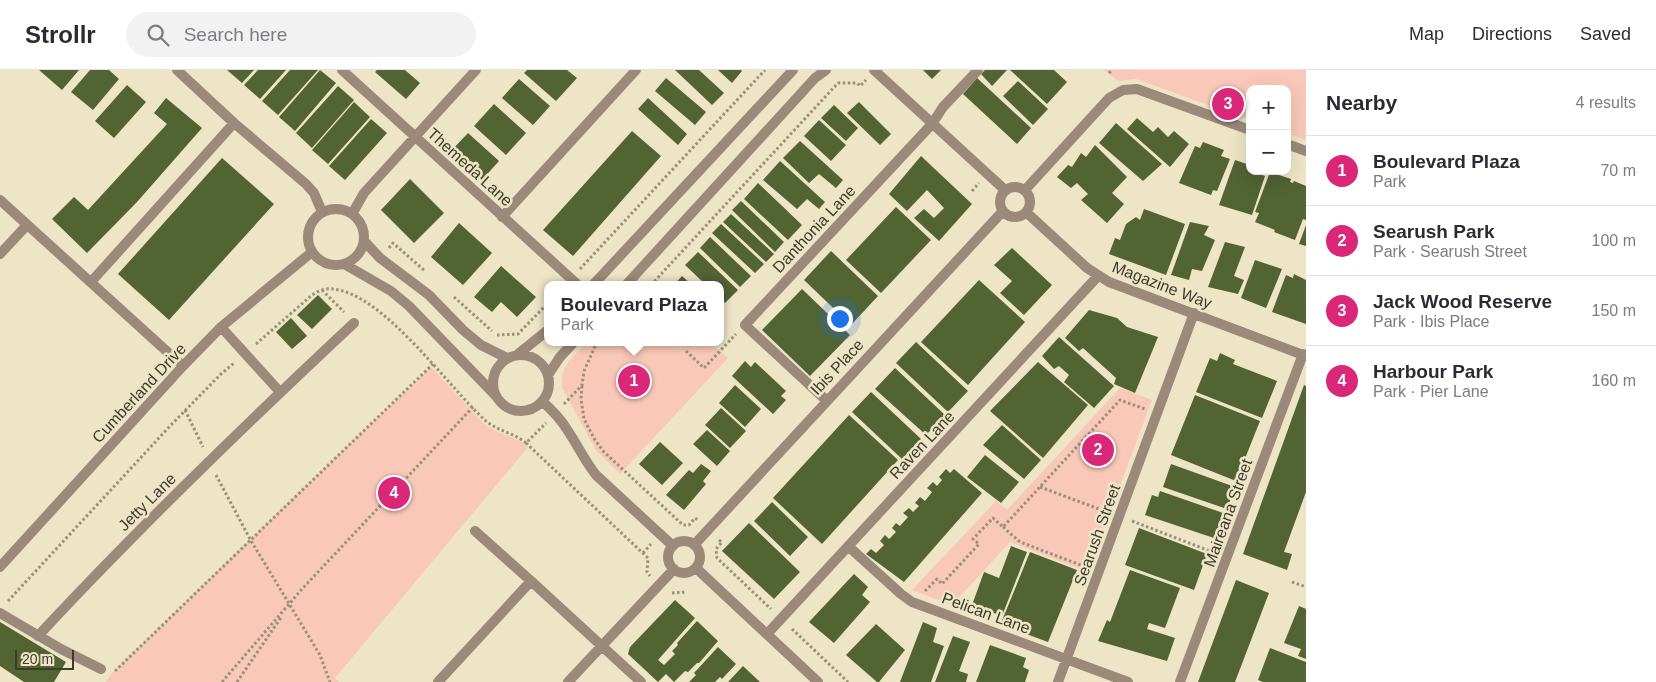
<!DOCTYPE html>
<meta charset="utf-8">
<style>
body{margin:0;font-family:Helvetica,sans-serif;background:#f2f2f3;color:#2b2b33}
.controls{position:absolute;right:15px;top:15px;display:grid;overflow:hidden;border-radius:10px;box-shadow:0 5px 20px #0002}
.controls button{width:45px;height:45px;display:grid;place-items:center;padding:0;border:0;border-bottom:1px solid #e1e1e2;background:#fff;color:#2b2b33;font:25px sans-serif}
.scale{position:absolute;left:15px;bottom:12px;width:59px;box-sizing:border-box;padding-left:5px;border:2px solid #3e3b2e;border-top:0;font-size:14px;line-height:18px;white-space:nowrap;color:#3e3b2e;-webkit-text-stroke:4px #ede5c5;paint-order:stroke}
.you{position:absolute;left:839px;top:248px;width:18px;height:18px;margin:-12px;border:4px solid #fff;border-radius:50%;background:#1a73e8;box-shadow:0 0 0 8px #1a73e833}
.badge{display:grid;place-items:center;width:32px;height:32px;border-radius:50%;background:#db2777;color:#fff;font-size:16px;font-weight:700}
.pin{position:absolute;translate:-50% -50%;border:2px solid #fff;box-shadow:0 1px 5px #0006}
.popup{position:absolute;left:544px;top:211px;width:180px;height:65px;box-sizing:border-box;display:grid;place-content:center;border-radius:10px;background:#fff;filter:drop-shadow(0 1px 4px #0005);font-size:16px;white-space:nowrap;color:#7c7c81}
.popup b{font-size:19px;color:#2b2b33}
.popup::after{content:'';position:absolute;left:50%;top:100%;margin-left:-10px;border:10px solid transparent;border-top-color:#fff}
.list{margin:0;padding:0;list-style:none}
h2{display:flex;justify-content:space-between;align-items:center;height:65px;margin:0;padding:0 20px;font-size:21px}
h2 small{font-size:16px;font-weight:400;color:#7c7c81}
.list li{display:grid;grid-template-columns:32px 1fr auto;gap:15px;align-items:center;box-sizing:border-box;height:70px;padding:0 20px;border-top:1px solid #e1e1e2}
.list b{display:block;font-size:19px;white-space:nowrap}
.list p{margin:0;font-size:16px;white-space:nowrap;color:#7c7c81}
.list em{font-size:16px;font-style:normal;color:#7c7c81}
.icon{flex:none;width:28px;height:28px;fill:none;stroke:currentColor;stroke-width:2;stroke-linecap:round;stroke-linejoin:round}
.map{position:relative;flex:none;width:1306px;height:612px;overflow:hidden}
header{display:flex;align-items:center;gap:30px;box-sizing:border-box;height:70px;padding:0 25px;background:#fff;border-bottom:1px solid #e1e1e2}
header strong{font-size:24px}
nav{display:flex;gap:28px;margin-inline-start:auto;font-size:18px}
.search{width:350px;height:45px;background:#f2f2f3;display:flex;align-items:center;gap:12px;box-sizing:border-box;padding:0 18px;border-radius:28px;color:#7c7c81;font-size:19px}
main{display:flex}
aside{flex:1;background:#fff}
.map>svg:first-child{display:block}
.green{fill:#f9c8b9}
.building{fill:#526334}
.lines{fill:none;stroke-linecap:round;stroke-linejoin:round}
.path{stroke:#97917b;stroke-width:3;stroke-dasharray:2.5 2.5;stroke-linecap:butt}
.street{stroke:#9b8a79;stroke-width:10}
.labels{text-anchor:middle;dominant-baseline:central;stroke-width:5;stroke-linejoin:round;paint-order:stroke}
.street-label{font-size:16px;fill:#3e3b2e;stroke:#ede5c5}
</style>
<header>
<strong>Strollr</strong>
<div class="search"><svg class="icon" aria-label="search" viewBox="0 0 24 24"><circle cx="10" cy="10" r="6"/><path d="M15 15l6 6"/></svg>Search here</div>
<nav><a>Map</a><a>Directions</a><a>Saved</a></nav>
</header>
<main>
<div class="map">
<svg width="1306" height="612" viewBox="0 0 1306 612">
<rect width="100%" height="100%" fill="#ede5c5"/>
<path class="green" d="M1104,0H1306V70L1287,63V19H1250V50L1136,9L1118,11Z
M587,272H710L728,288L620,404L596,380L562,318V305L568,292Z
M431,297L485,355C499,364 515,367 528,377L335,608L339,612H106L111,604L250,469Z
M1120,318L1152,330L1088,502L1010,472L952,535L912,520L996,431L1007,440Z"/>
<path class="building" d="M39,0H79L62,20Z
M90,0H109L119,9L93,40L71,22Z
M227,0H254L242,13Z
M258,0H286L260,29L244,15Z
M290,0H318L278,45L262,31Z
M320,0L336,13L295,61L279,47Z
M377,0H405L420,13L406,29L375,2Z
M527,0H567L577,8L556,31L524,3Z
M675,0H699L724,23L712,35Z
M718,0H741L742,1L732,13Z
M923,0H941L932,9Z
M985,0H1007L992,16L981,4Z
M1010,0H1054L1067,12L1047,34Z
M666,8L706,42L695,55L655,21Z
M977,8L1031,58L1017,74L963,24Z
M519,9L550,36L533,55L502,28Z
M1018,11L1048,39L1033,55L1003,26Z
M127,15L146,32L114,68L95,51Z
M338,16L354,30L312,78L296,63Z
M166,28L202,58L137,132L87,183L52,149L74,127L88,140L167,54L154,43Z
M648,28L687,64L678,75L638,39Z
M354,32L370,47L328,94L312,80Z
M859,32L891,64L880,75L847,43Z
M494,34L526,63L506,85L474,56Z
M834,35L858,58L846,71L821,48Z
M1137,48L1153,62L1158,57L1168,67L1174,61L1189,74L1170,97L1127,59Z
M371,49L387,63L345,110L329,96Z
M819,50L846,75L831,91L804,66Z
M1116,53L1162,94L1143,111L1099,73Z
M632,61L661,86L573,186L543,160Z
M468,63L499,91L482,110L451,81Z
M800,71L843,110L836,118L819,104L809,113L783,88Z
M1203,72L1224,80L1221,86L1230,89L1217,121L1213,120L1211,125L1179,113L1195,76L1200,78Z
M1095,75L1127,107L1112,123L1124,134L1107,153L1081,130L1088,124L1077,113L1071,118L1057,107L1068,95L1072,97L1081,83L1086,87Z
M921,86L972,134L939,171L914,148L924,139L934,148L944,138L927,120L907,141L889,124Z
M222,88L274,134L169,250L118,204Z
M1235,90L1250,95V101L1265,106L1252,145L1219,135Z
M780,91L825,132L819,139L807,129L797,139L763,110Z
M1270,102L1291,109L1290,112L1293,113L1294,111L1306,116V150L1303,149L1295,170L1274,162L1275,160L1255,152L1259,143L1255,142Z
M410,109L444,143L414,173L381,140Z
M758,113L802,155L788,170L744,129Z
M741,131L784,172L775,182L732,140Z
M896,137L931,170L881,223L846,190Z
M1144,139L1185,154L1166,205L1109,184L1115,168L1120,170L1126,154L1136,147L1140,150Z
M731,144L774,184L766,192L723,152Z
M1190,152L1209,156L1204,165L1215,170L1202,201L1192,199L1189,210L1171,205Z
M459,153L492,183L463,215L431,187Z
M721,154L764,194L755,203L712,163Z
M1306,155V176L1299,174Z
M710,167L751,206L740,217L700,178Z
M1225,172L1245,177L1234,206L1244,210L1238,224L1208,217Z
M1012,178L1052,215L1024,245L1000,223L1012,211L994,195Z
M831,181L878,226L851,255L804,210Z
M698,182L738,220L725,233L720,228V215H706L685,195Z
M1255,190L1282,199L1266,238L1241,228Z
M501,196L536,227L517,247L501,232L492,242L474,227Z
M1294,204L1306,210V254L1272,242L1286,205L1293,208Z
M682,206L692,215H674Z
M979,210L1025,252L968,315L921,272Z
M802,219L850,265L810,306L762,260Z
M318,225L332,239L312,259L297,245Z
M1089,240L1117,248L1127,257L1158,267L1135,323L1114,314L1116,308L1083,278L1079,281L1065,268Z
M291,248L307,266L292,279L276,262Z
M1059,267L1114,316L1094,338L1064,312L1069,305L1059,296L1054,299L1042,286Z
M916,272L968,321L948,342L896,293Z
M1220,283L1235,290L1233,294L1277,311L1262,348L1196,322L1210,288L1217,291Z
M745,291L751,297L755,292L786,321L781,326L786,330L773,344L732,306Z
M1038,292L1088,335L1043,388L990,341Z
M895,298L945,345L926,365L875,319Z
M735,315L761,339L745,357L719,333Z
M1304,315L1306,316V422L1284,482L1292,484L1287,500L1243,484Z
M871,322L921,369L902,389L852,342Z
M1195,325L1260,351L1236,411L1171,385Z
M721,338L746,361L730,378L705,355Z
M849,345L898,390L822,474L773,428Z
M1002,355L1041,390L1024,409L983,375Z
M707,360L730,381L717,396L693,374Z
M660,372L683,393L662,415L639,394Z
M985,385L1019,412L1001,433L967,407Z
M701,394L711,401L703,411L706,414L684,440L666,425L689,400L693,403Z
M1171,394L1235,417L1227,439L1163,417Z
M946,399L950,403L954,399L982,423L904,512L866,484L871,479L876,483L884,475L880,471L885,465L889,469L896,462L892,458L896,453L900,456L908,447L903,443L909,438L913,442L919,436L915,433L920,427L925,431L932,422L927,418L933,412L937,416L942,410L939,407Z
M1160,421L1226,444L1217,469L1145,445L1152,425L1158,427Z
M772,432L808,467L790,486L754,451Z
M749,453L800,502L774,529L722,481Z
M1139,458L1207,484L1194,520L1125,495Z
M1011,476L1027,482L1002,546L972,535L984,502L999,508Z
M1030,482L1077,500L1048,572L1021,562L1001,553Z
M1130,500L1180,518L1165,558L1149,553L1147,559L1175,568L1167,591L1098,571L1107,550L1110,552Z
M854,504L868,517L862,525L870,532L834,573L809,552Z
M1236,510L1269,523L1235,612H1198Z
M675,530L695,548L658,590L664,595L675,584L672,581L678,575L677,573L697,551L718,571L699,593H697L688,602L685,601L674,612L666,604L658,612L628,584L630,577Z
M1299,536L1306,539V589L1298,586L1301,579L1284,573Z
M0,552L66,592L54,612H24L0,596Z
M923,552L937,558L933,572L944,576L931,612H900Z
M876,554L905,580L879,612H877L846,585Z
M953,566L970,572L959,601L968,604L966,612H935Z
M990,575L1026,588L1023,597L1029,600L1025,612H976Z
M718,577L736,594L722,609L720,607L715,612H689L696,605L694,603Z
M1270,578L1306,592V612H1263L1258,610Z
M743,596L760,612H728Z"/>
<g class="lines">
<path class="path" d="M1109,3L1112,0
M972,121L979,113
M389,178L393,173L425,201
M580,199L765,0
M651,215L838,13H857L860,16L866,10
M322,220L344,242
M454,227L492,261
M497,265L518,264L548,233
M256,274L312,225C318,221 325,218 333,219C384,224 448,317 486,351C498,361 514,363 526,373L546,353
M686,281L704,298L736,264
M582,316L581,329L584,349L595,370L604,382L683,455H689L695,448L698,450
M564,334L582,315L584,301L597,272
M185,340L203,377
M526,373L648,488L647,502L650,506
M216,405L250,469L320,585L330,612
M1040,417L1107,442
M1132,451L1215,483
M1003,457L1020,472L1086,497
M719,470L722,472L716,479L717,488L771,539
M643,483L651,474
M1292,512L1306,517
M925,521L937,509L942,514L979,474L973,469L993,448L1003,457L1120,330L1145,339
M672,523L687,522
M8,531L171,355L221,304L234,293
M792,559L848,612
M115,601L433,294
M222,612L302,519L473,337
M237,612L282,546"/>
<path class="street" d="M177,0L234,53L306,114L314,123L322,142
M342,0L578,215
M874,0L1005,120
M1287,74L1306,81
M1000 132a15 15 0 1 1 30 0a15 15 0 1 1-30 0Z
M1025,120L1109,28L1123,20L1137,19L1250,60
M0,130L183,296
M308 167a28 28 0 1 1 56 0a28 28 0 1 1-56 0Z
M1026,142L1087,198L1109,212L1306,286
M352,144L364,123L476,0
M502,147L636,0
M364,171L380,188L429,225L463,260L481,275L507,288
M0,184L27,155
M344,194L391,221L409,236L496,326
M91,212L234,53
M593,215L793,0
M626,215L815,8L826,0
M221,257L280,322
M517,285L548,260
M493 313a28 28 0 1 1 56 0a28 28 0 1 1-56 0Z
M548,305L560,287L574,272
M542,331C552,340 561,349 568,361C578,376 585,391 596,405L673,476
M827,331L745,255L932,54L943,37L978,0
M475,461L531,511
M668 487a16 16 0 1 1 32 0a16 16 0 1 1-32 0Z
M694,475L1003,141
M848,476L901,524L912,532L1128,612
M0,497L183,296L221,257L312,182
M696,498L818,612
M0,543L61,579L101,599
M767,564L1098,206
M38,566C139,457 246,354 354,253
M438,612L531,511L641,612
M568,612L674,499
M1058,612L1194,243
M1180,612L1303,284"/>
</g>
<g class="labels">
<g class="street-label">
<text transform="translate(470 97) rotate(42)">Themeda Lane</text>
<text transform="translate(814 159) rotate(-47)">Danthonia Lane</text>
<text transform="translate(1162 215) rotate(21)">Magazine Way</text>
<text transform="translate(837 297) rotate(-47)">Ibis Place</text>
<text transform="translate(139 323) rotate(-47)">Cumberland Drive</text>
<text transform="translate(922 375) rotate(-47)">Raven Lane</text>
<text transform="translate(147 432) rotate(-45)">Jetty Lane</text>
<text transform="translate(1228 443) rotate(-70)">Maireana Street</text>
<text transform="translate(1097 465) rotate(-70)">Searush Street</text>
<text transform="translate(986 543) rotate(20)">Pelican Lane</text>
</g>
</g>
</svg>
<div class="controls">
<button>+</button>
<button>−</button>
</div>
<div class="scale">20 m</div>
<div class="you"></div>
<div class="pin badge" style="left:634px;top:311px">1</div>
<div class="popup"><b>Boulevard Plaza</b>Park</div>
<div class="pin badge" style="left:1098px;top:380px">2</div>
<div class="pin badge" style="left:1228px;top:34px">3</div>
<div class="pin badge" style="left:394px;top:423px">4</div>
</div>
<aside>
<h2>Nearby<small>4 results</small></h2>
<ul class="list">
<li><span class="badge">1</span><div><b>Boulevard Plaza</b><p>Park</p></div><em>70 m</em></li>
<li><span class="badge">2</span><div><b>Searush Park</b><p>Park · Searush Street</p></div><em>100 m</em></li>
<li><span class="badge">3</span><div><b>Jack Wood Reserve</b><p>Park · Ibis Place</p></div><em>150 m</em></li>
<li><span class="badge">4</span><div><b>Harbour Park</b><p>Park · Pier Lane</p></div><em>160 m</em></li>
</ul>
</aside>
</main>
